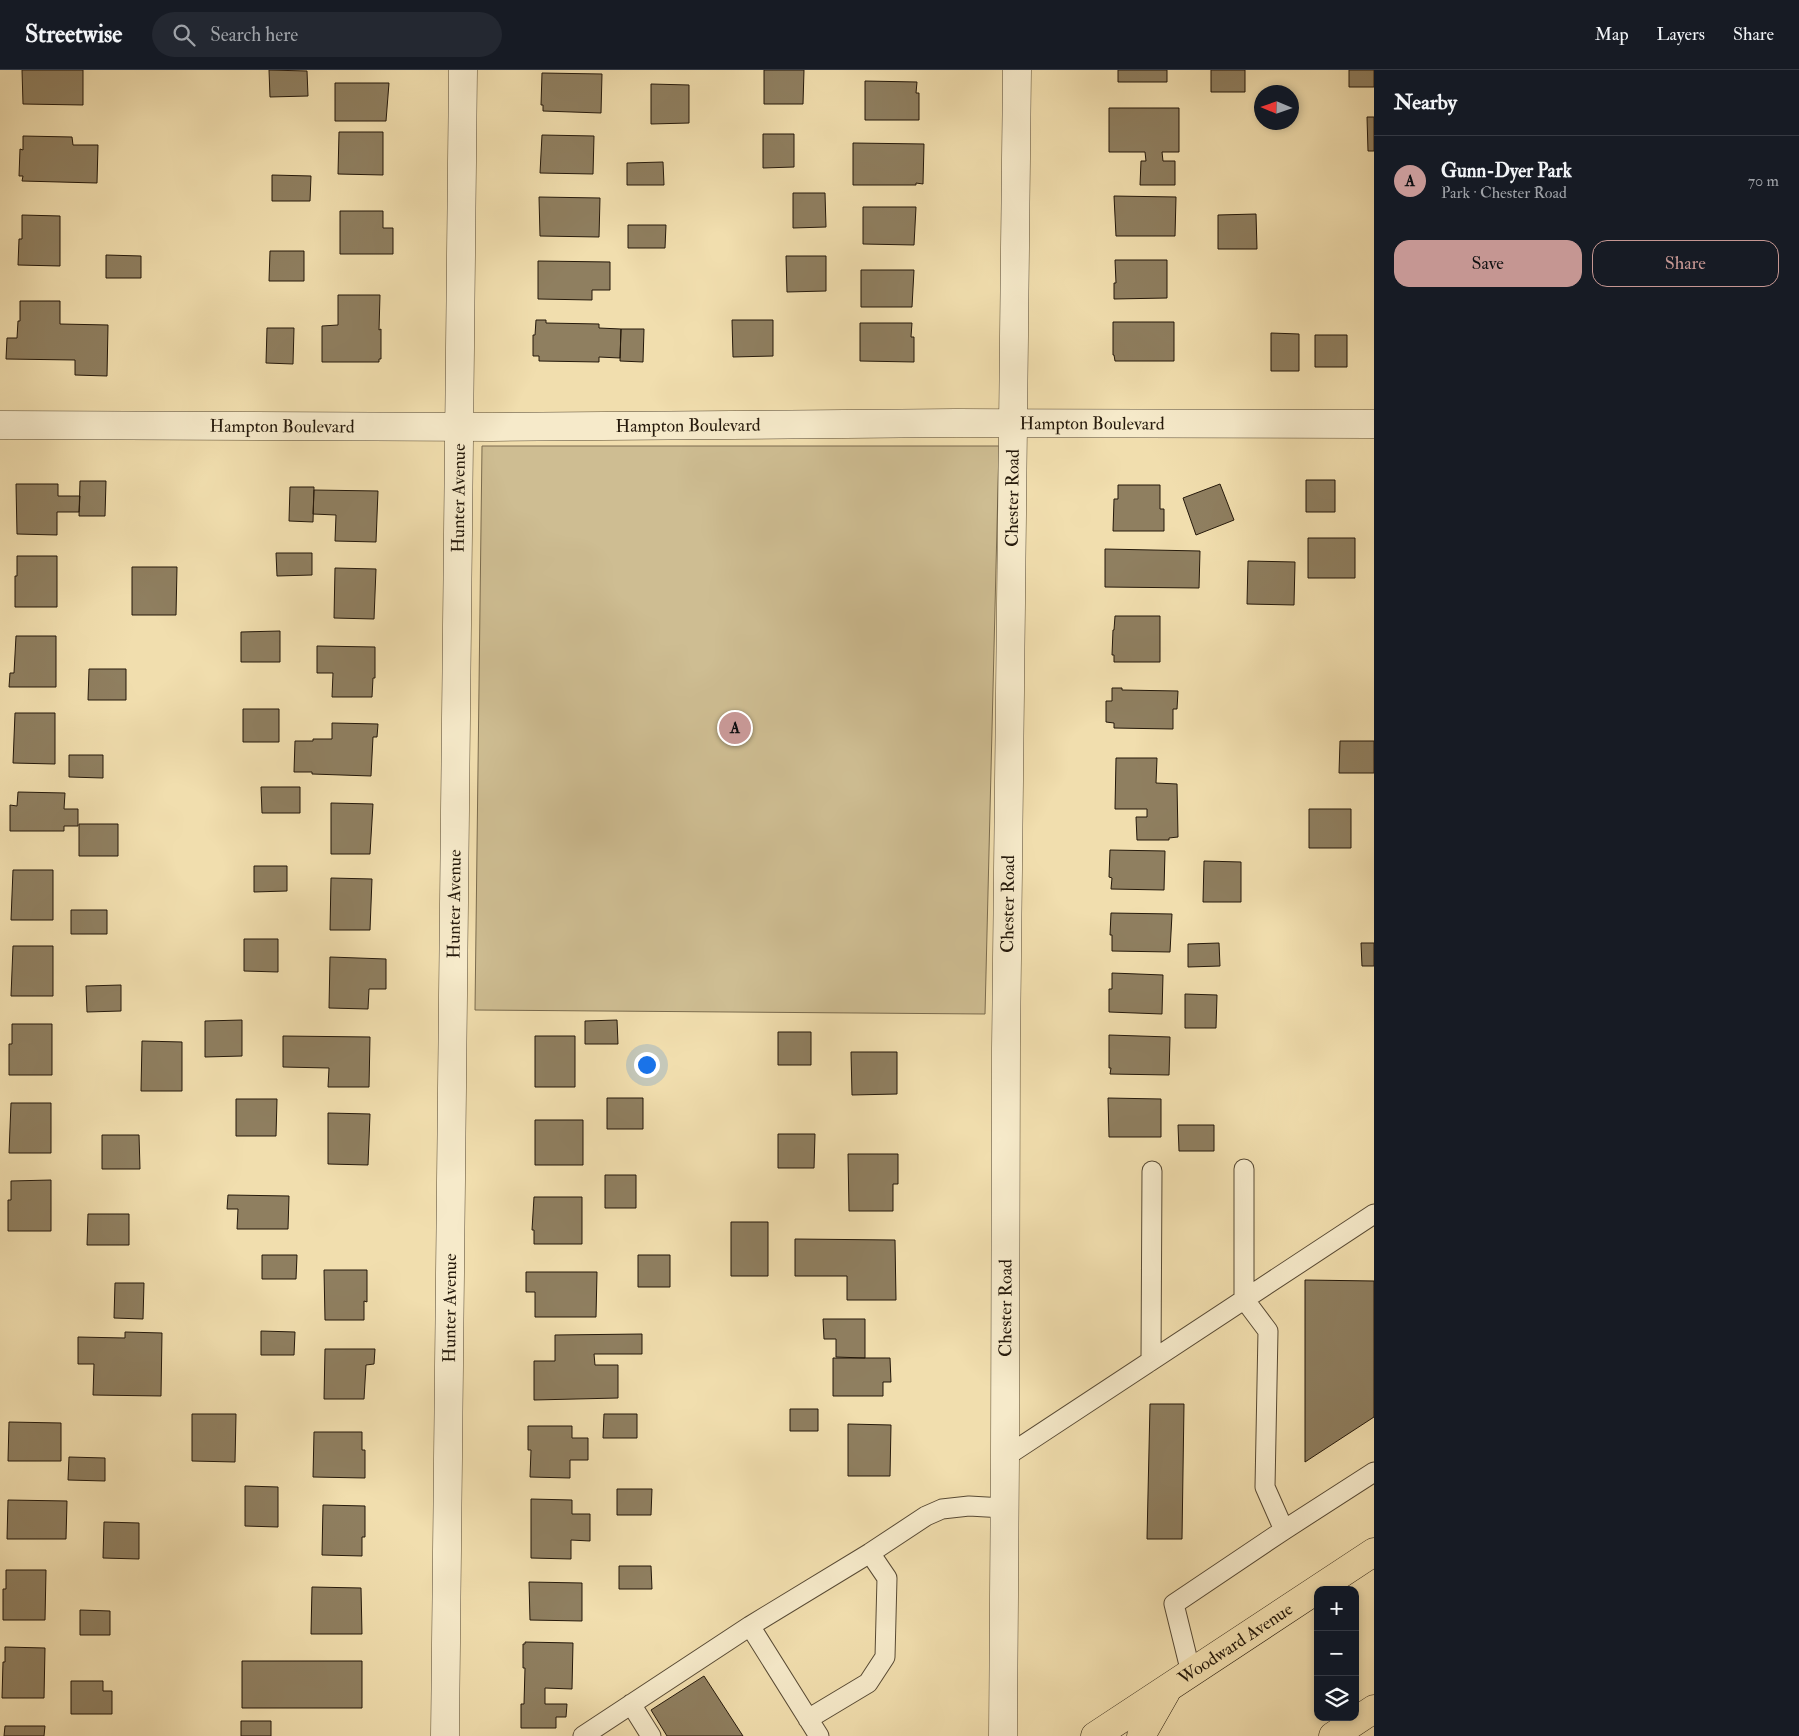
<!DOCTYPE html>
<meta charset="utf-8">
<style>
body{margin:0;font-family:"IM FELL Double Pica",serif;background:#242831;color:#f1f3f6}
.controls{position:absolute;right:15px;bottom:15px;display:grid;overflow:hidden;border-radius:10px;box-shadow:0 2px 8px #0003}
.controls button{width:45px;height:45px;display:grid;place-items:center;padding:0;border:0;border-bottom:1px solid #363941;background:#171b24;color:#f1f3f6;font:25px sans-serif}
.compass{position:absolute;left:1254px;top:15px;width:45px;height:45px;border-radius:50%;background:#171b24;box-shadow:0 2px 8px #0003;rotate:272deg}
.you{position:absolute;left:646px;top:994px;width:18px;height:18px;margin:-12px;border:4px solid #fff;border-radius:50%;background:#1a73e8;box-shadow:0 0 0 8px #1a73e833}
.badge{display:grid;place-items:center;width:32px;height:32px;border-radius:50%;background:#c59692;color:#111;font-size:16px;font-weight:700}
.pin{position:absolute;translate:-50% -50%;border:2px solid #fff;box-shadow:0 1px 5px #0006}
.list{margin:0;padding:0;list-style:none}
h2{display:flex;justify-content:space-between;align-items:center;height:65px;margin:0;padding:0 20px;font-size:21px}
h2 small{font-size:16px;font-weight:400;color:#9ea1a6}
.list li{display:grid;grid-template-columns:32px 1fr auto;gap:15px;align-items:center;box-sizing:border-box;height:90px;padding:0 20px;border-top:1px solid #363941}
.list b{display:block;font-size:19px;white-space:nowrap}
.list p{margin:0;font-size:16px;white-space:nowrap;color:#9ea1a6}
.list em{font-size:16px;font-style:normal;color:#9ea1a6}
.actions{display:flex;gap:10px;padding:15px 20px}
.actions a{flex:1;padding:11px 0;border:1px solid #c59692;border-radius:15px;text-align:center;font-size:18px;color:#c59692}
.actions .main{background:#c59692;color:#111}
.icon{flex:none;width:28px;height:28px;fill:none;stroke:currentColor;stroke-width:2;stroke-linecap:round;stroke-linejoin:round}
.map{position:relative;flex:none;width:1374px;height:1666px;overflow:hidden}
header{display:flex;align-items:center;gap:30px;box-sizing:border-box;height:70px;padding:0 25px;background:#171b24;border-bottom:1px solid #363941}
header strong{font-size:24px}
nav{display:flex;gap:28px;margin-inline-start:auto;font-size:18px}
.search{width:350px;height:45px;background:#242831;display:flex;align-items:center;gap:12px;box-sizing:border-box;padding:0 18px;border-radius:28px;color:#9ea1a6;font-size:19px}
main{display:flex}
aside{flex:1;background:#171b24}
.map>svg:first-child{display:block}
.green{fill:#cebd92;stroke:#7a6b4e}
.building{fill:#8f7f60;stroke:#25190b}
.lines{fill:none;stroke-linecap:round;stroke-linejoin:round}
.service-casing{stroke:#584a34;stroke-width:21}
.minor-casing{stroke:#584a34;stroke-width:29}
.primary-casing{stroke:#25190b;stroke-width:29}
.service{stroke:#f6eaca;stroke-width:19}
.minor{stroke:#f6eaca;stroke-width:28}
.primary{stroke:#f1deae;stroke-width:28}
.labels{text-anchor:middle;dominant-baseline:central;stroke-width:4.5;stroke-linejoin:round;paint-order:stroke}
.street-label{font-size:18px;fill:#25190b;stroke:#f6eaca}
</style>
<header>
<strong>Streetwise</strong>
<div class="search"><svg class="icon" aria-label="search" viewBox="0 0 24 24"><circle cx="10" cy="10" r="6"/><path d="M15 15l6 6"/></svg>Search here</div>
<nav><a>Map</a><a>Layers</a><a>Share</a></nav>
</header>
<main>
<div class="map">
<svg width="1374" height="1666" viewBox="0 0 1374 1666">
<rect width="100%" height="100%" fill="#f1deae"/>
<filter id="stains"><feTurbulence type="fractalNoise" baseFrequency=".004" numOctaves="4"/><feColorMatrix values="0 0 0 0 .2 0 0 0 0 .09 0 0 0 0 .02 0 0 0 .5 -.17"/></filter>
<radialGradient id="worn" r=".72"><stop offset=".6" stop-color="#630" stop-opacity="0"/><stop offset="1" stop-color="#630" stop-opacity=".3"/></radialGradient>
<path class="green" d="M482,376H999L985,944L475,940Z"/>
<path class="building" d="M22,0H83V35L23,34Z
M269,0L307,1L308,26L270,27Z
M764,0H804L803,34H764Z
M1118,0H1167V12H1118Z
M1211,0H1245V22H1211Z
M1349,0H1374V17H1349Z
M542,3L602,4L601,43L543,41V35H541Z
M865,11L917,12L916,23H919V50H865Z
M335,13H389L386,51H335Z
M651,14L689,15V53L651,54Z
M1109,38H1179V82H1162L1163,91H1175V115H1140L1141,91H1146L1145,82H1109Z
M1367,47H1374V81H1368Z
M339,62H383V105L338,104Z
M763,64H794V97L763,98Z
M542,65L594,66L593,104L540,103Z
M23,66L72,67L73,75H98L97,113L22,111L23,106H19L20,79L23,80Z
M853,73L924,74L923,114L916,113V115H853Z
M663,92L664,115H627V93Z
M272,105L311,106L310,131H272Z
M793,123H825L826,157L793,158Z
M1114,126L1176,127L1175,166H1116Z
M539,127L600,128L599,167L540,166Z
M863,137H916L914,175L863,174Z
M340,141H383V158H393V184H340Z
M1256,144L1257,179H1218V145Z
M22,145L60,146V196L18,195L19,169H22Z
M628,155H666L665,178H628Z
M270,181H304V211H269Z
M106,185L141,186V208H106Z
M786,186H826V221L787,222Z
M1115,190H1167V228L1114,229V213H1116Z
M538,191L610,192V220H592V230L538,229Z
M861,200H914L912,237H861Z
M338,225H380L379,260L381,259V289H379V292H322V256L338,255Z
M20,231H60V254L108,255L107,306L75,305V290L6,289L7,268H17L18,251H20Z
M536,250H546V253L599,254V258L621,259L620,288L599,287V292L539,291V286H533V265H535Z
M732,250H773V286L733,287Z
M1113,252H1174V291H1115L1114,285H1113Z
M860,253H912L911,267H914V292L860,291Z
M267,258H294L293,294L266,293Z
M621,259H644L643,292L620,291Z
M1271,263L1299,264V301H1271Z
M1315,265H1347V297H1315Z
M1306,410H1335V442H1306Z
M80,411H106L105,446H79Z
M16,414H58V426H80L79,442H57V465L17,464Z
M1220,414L1234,450L1196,465L1183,428Z
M1118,415H1160V439H1164V461H1113L1114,429H1118Z
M290,417H314L313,452L289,451Z
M314,420L378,421L376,472L335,471L336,445L313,444Z
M1308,468H1355V508H1308Z
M1105,479L1200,481L1199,518L1105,517Z
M276,483H312V505L277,506Z
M17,486H57V537H15V506H17Z
M1248,491L1295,492L1294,535L1247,534Z
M132,497H177L176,545H132Z
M335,498L376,499L374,549L334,548Z
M1115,546H1160V592H1114V585H1112L1113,560H1114Z
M280,561V592H241V562Z
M16,566H56V617H9L10,603H14Z
M317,576L375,577V608H373L372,627H332L333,603H317Z
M89,599H126V630H88Z
M1112,618H1122V620L1178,621L1177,639H1173V659L1114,658V653L1106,652V631H1112Z
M243,639H279V672H243Z
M15,643H55V694L13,693Z
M332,653L378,654L377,667H373L371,706L312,704V702H294L295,671H313V669H332Z
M1340,671H1374V703H1339Z
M69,685H103V708L69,707Z
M1116,688H1157L1156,713L1177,714L1178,767L1169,768V770H1137L1136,747H1147V739H1115Z
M261,717H300V743H262Z
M18,722L65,723L64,739H78V756H64V761H10V735L17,736Z
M331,733L373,734L370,784H331Z
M1309,739H1351V778H1309Z
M79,754H118V786H79Z
M1110,780L1165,781L1164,820L1111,819L1112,808L1109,807Z
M1204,791L1241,792V832H1203Z
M254,796H287V821L254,822Z
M13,800H53V850H11Z
M331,808L372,809L370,860H330Z
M71,840H107V864H71Z
M1111,843L1172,844L1170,882L1112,881V865H1110Z
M244,869H278V902L244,901Z
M1219,873L1220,896L1188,897V874Z
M1361,873H1374V896H1362Z
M13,876H53V926H11Z
M330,887L386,889V919H369L368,939L329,938Z
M1112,903L1163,905L1162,944L1109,942V919H1112Z
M121,915V941L87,942L86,916Z
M1185,924L1217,925L1216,958H1185Z
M242,950V986L205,987V951Z
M617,950L618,974H585V951Z
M12,954H52V1005H9V974H12Z
M778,962H811V995H778Z
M1109,965L1170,967L1169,1005L1110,1004L1111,998H1109Z
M283,966L370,967L369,1017H328L329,998L283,997Z
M535,966H575V1017H535Z
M142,971L182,972V1021H141Z
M851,982H897V1024L852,1025Z
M607,1028H643V1059H607Z
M1108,1028L1161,1029V1067H1109Z
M236,1029H277L276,1066H236Z
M11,1033H51V1083H9Z
M328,1043L370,1044L368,1095L328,1094Z
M535,1050H583V1095H535Z
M1178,1055H1214V1081H1179Z
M778,1064H815L814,1098H778Z
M102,1065H139L140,1099H102Z
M848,1084H898V1114H893V1141H849Z
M605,1105H636V1138H605Z
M51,1110V1161H8V1130H11V1111Z
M228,1125L289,1126L288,1159H237L238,1139H227Z
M534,1127H582V1174H534V1160H532Z
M88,1144H129V1175H87Z
M731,1152H768V1206H731Z
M795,1169L895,1170L896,1230H847V1206H795Z
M262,1185H297L296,1209H262Z
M638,1185H670V1217H638Z
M324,1200H367V1232L364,1231V1250H325Z
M526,1202H597L596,1247H535V1222H526Z
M1305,1210L1374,1211V1347L1305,1392Z
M115,1213H144L143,1249L114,1248Z
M823,1249H865V1288L836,1287V1269H824Z
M261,1261L295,1262L294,1285H261Z
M125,1262L162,1263L161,1326L93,1325L94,1294H78V1267L125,1268Z
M642,1264V1284H594L595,1295H618V1328L534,1330V1291H555V1265Z
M325,1279H375L374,1294L366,1295L364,1329H324Z
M833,1288H890L891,1312H883V1326H833Z
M1150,1334H1184L1182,1469H1147Z
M790,1339H818V1361H790Z
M192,1344H236L235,1392L192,1391Z
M604,1344H637V1368H603Z
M9,1352L61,1353V1391H8Z
M848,1354L891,1355L890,1406H848Z
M528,1356H572V1368H588V1390H570V1408L530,1407L531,1380H528Z
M314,1362H362V1380H365V1408L313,1407Z
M69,1387L105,1388V1411L68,1410Z
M245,1416L278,1417V1457L245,1456Z
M617,1419H652L651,1445H617Z
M531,1429L572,1430V1444H590V1471L571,1470V1489L531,1488Z
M8,1430L67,1431L66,1469H7Z
M323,1435L365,1436V1467H362V1486L322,1485Z
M104,1452L139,1453V1489L103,1488Z
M619,1496H651L652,1519H619Z
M6,1500H46L45,1550H3V1519H6Z
M529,1512L582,1513V1551L530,1550Z
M312,1517L361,1518L362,1564H311Z
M80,1540L110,1541V1565H80Z
M525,1572L573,1573L572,1619L545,1618V1634H567L566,1647H556V1658H521V1634H524L525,1598H523V1574H525Z
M5,1577L45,1578L44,1628H2L3,1592H5Z
M242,1591H362V1638H242Z
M704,1606L743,1666H667L651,1640Z
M71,1611H103V1621H112V1644H71Z
M241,1651H271V1666H241Z
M5,1656H45L44,1666H4Z"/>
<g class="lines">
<defs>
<path id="service" d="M1244,1099V1229L1268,1261L1265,1417L1284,1460
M1151,1291L1152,1101
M1005,1387L1374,1144
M750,1556L819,1666
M1191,1603L1174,1534L1284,1460L1374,1402
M631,1634L651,1666
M808,1649L868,1613L885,1587L887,1508L870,1483
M583,1666L750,1556L870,1483L926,1446L942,1439L969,1436L1004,1438"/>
<g id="minor">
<path id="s1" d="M0,355L492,357L956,353L1374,354"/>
<path id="s2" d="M445,1666L463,0"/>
<path id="s3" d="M1003,1666L1005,1387L1006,978L1017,0"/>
</g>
<g id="primary">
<path id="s4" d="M1095,1666L1374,1482"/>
<path d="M1141,1666L1166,1622"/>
<path d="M1333,1666L1374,1639"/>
</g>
</defs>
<use href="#service" class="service-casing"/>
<use href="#minor" class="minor-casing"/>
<use href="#primary" class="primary-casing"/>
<use href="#service" class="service"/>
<use href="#minor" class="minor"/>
<use href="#primary" class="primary"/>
</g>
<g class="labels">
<g class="street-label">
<text stroke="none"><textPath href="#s1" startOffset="1092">Hampton Boulevard</textPath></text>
<text stroke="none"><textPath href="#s1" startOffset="282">Hampton Boulevard</textPath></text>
<text stroke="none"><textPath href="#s1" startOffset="688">Hampton Boulevard</textPath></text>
<text stroke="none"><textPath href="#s2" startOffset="1238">Hunter Avenue</textPath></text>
<text stroke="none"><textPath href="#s3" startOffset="1238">Chester Road</textPath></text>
<text stroke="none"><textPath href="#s2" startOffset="832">Hunter Avenue</textPath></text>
<text stroke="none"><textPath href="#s3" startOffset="832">Chester Road</textPath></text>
<text stroke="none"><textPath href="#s2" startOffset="428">Hunter Avenue</textPath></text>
<text stroke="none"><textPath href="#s3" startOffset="428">Chester Road</textPath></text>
<text stroke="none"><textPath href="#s4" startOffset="168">Woodward Avenue</textPath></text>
</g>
</g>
<rect width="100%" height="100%" filter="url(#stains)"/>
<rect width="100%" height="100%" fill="url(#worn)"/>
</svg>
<div class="controls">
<button>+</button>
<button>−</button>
<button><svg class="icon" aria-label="layers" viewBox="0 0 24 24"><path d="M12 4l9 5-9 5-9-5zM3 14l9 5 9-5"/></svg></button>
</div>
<svg class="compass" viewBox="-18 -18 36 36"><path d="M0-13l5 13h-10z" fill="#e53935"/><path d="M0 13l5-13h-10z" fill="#9ea1a6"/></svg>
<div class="you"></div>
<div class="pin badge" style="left:735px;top:658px">A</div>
</div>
<aside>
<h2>Nearby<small></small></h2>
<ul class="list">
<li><span class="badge">A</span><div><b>Gunn-Dyer Park</b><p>Park · Chester Road</p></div><em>70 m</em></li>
</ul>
<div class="actions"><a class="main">Save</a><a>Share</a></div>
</aside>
</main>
